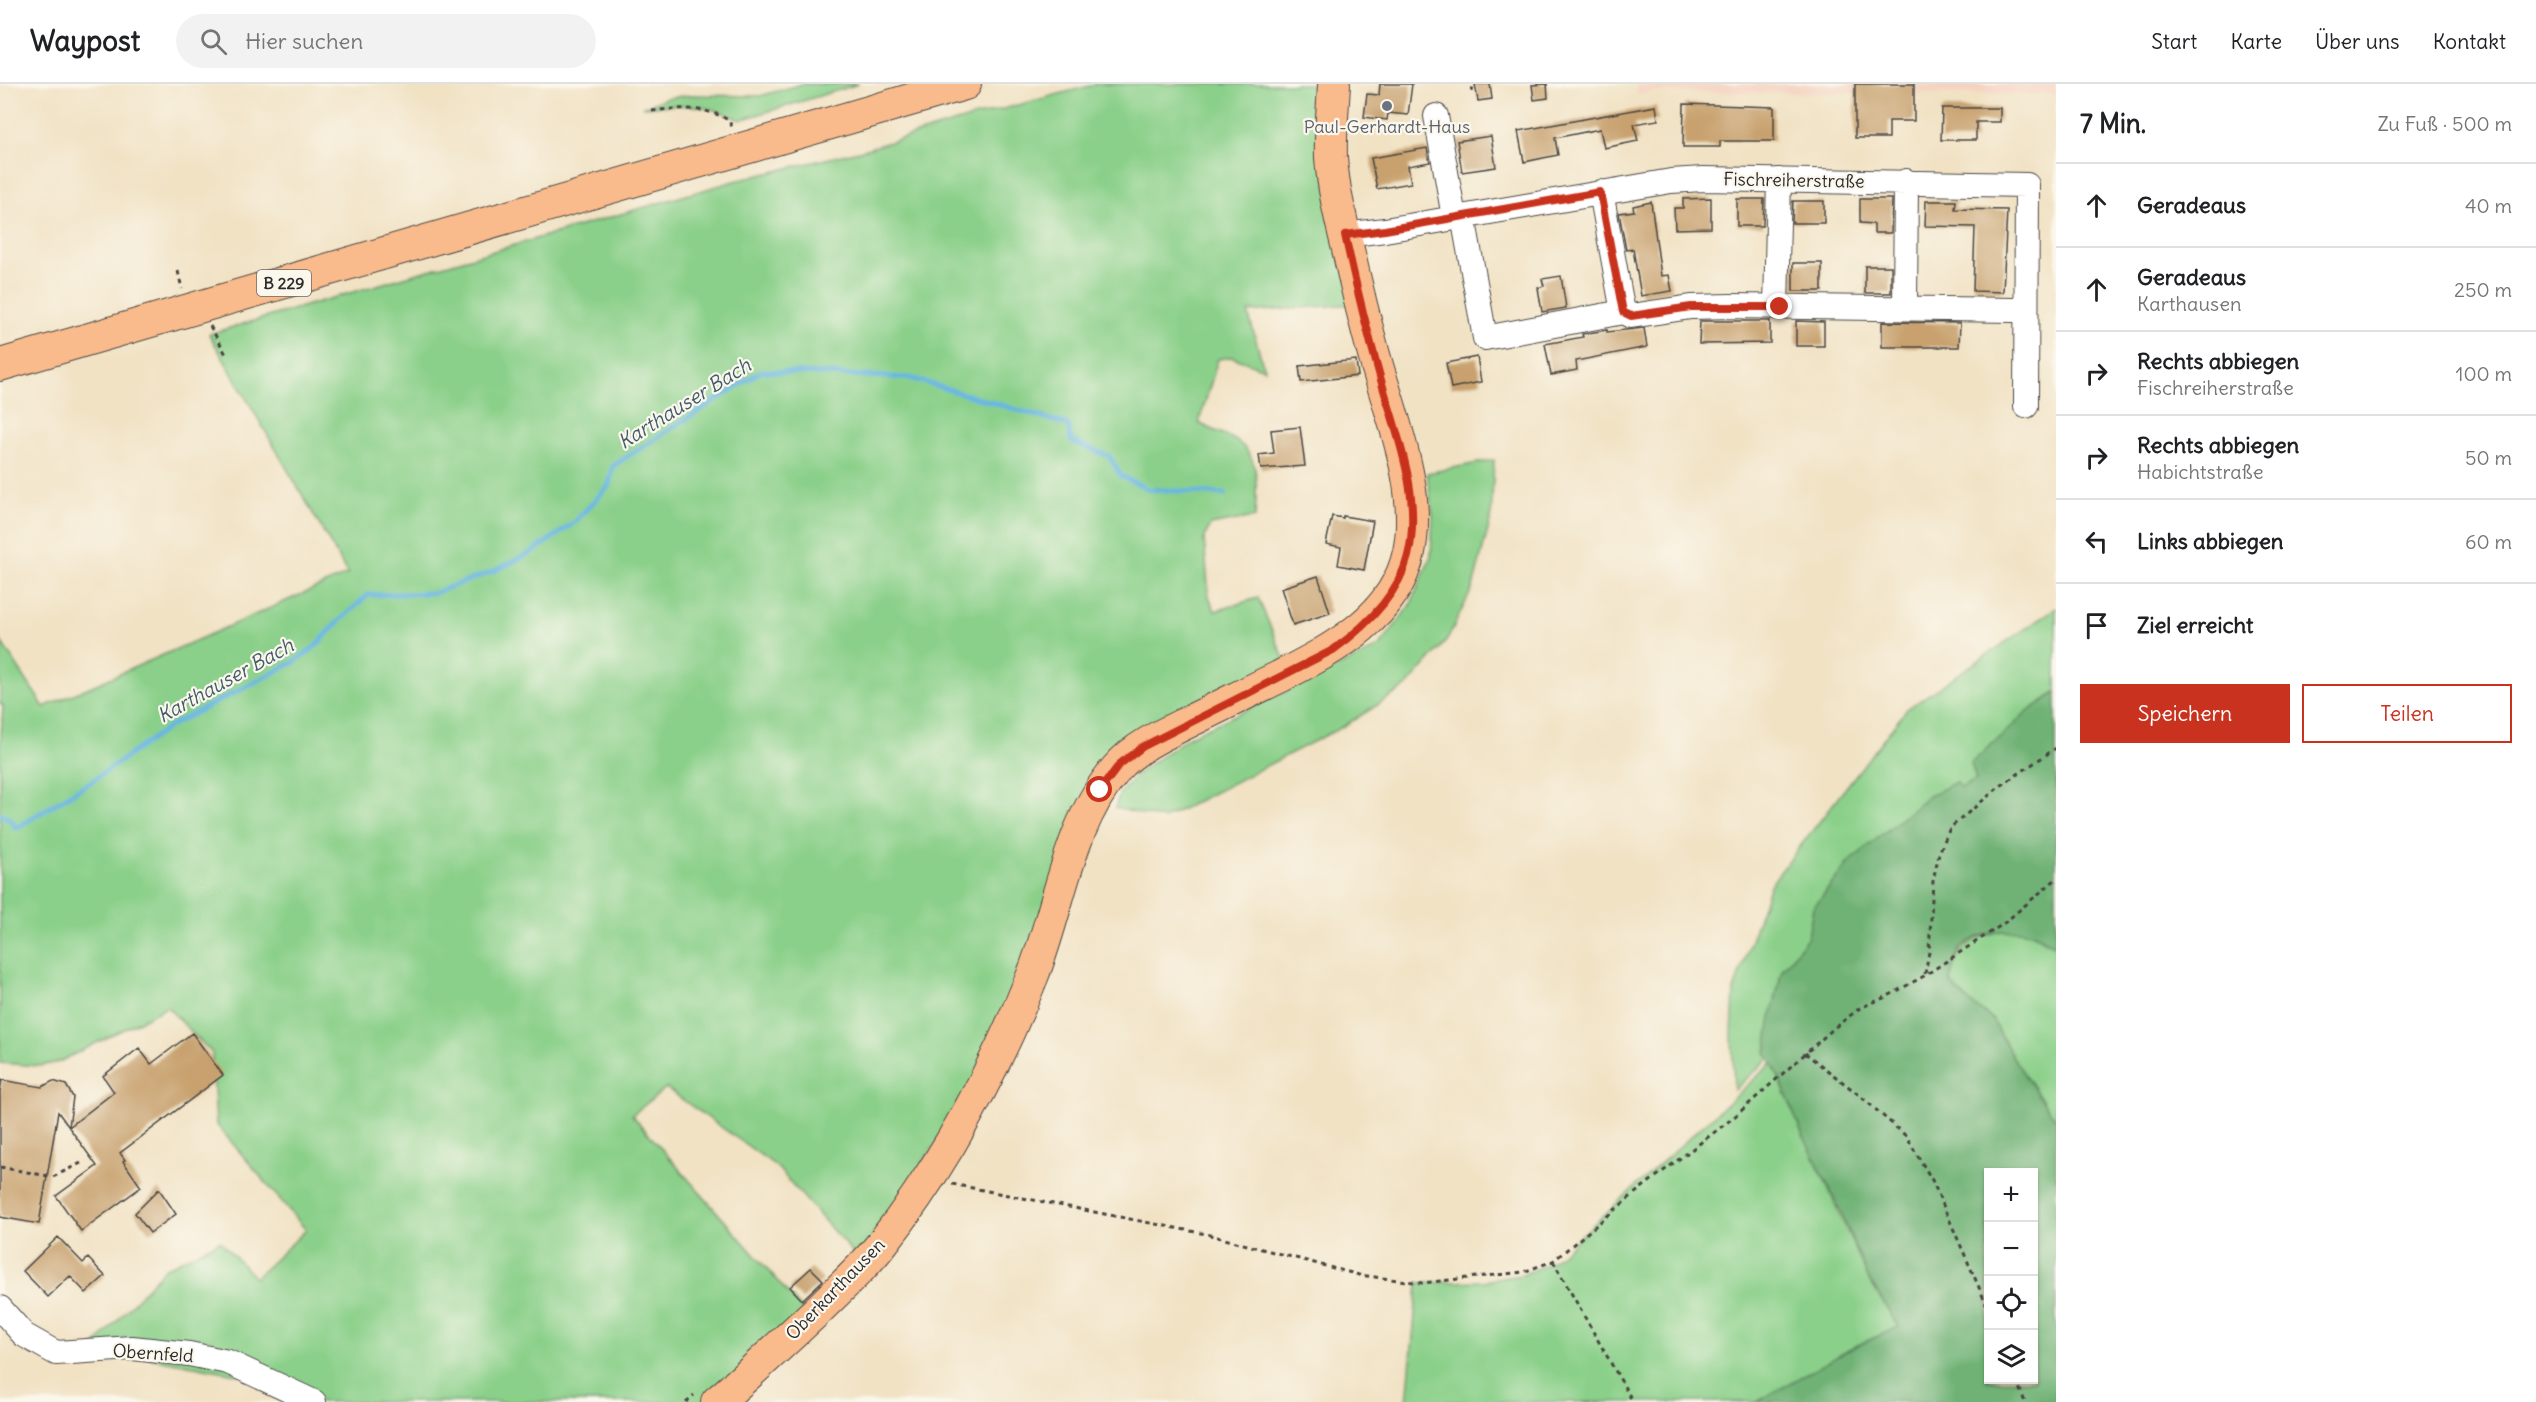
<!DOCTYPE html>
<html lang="de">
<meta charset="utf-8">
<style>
body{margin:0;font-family:Delius,sans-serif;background:#f2f2f2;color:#202124}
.controls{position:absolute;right:18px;bottom:18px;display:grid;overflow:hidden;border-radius:0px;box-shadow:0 2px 4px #0004}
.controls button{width:54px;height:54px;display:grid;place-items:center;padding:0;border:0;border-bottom:2px solid #e0e0e0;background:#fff;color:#202124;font:30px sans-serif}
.stop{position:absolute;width:18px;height:18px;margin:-14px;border:4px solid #c8321e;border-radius:50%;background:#fff}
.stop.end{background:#c8321e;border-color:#fff;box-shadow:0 2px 6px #0008}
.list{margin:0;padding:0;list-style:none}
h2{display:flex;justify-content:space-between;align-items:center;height:78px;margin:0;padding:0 24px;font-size:26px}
h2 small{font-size:20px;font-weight:400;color:#757577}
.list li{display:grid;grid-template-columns:39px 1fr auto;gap:18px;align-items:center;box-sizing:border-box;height:84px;padding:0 24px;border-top:2px solid #e0e0e0}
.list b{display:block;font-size:22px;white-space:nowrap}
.list p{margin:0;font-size:20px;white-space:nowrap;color:#757577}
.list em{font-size:20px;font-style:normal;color:#757577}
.actions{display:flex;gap:12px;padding:18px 24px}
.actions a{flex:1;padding:14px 0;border:2px solid #c8321e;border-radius:0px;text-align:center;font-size:21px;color:#c8321e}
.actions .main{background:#c8321e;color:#fff}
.icon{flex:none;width:33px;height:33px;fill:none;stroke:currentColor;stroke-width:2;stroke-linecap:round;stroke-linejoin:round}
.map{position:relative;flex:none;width:2056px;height:1318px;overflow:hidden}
header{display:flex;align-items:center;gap:36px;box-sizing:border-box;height:84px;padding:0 30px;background:#fff;border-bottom:2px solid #e0e0e0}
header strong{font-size:28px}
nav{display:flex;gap:33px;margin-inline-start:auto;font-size:21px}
.search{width:420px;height:54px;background:#f2f2f2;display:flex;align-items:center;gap:15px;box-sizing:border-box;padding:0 21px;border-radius:33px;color:#757577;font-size:22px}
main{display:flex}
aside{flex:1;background:#fff}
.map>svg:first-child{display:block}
.built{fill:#f5d3c1}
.green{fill:#8bd08a;stroke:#5b7e5a;stroke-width:1.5}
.forest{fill:#70b276;stroke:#4e6e50;stroke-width:1.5;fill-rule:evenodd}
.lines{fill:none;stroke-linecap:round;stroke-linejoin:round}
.stream{stroke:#67b6e2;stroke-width:5}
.building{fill:#c8a16e}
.minor-casing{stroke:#494642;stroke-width:26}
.major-casing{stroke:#494642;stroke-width:34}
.path{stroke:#494642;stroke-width:3;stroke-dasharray:4.5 4.5;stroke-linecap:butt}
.minor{stroke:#fff;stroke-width:24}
.major{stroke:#fabb8c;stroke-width:32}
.route{stroke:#c8321e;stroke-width:8}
.worship-dot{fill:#6b7280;stroke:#fbf7ec;stroke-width:2}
.labels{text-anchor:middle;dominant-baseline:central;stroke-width:4.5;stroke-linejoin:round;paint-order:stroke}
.shield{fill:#fbf7ec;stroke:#696865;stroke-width:1.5}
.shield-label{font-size:16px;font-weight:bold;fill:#2b2b2b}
.worship-label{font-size:18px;fill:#5b616d;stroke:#fbf7ec}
.street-label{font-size:18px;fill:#2b2b2b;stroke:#fbf7ec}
.water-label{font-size:20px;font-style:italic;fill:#405c6b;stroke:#fbf7ec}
</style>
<header>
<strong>Waypost</strong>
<div class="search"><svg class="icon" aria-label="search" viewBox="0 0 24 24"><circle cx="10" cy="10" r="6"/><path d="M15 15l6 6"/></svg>Hier suchen</div>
<nav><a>Start</a><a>Karte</a><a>Über uns</a><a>Kontakt</a></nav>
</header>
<main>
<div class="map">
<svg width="2056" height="1318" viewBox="0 0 2056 1318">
<rect width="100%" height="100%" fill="#fbf7ec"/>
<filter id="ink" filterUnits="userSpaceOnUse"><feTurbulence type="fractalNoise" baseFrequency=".0167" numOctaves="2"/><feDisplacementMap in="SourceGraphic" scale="12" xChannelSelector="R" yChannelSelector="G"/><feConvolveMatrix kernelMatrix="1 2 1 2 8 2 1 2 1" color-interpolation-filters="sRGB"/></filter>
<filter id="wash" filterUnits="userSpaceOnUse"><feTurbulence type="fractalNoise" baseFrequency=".008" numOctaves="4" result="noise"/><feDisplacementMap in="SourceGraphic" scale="24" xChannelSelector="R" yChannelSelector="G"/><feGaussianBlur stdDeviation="1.35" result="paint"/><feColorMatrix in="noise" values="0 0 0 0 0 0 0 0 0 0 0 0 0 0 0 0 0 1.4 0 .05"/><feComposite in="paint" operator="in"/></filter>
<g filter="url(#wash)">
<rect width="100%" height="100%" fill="#f1e2c4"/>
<path class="built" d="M1636,0H2056V10L1652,8L1637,11Z"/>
<path class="green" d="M802,0H859L740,36C708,19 678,20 643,23L667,14L691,11L760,12Z
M1097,0H1315L1317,5L1354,220L1248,228L1264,285L1232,273L1218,275L1199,339C1211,346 1226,350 1238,358C1262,375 1256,406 1255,433L1210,441L1204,455L1209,513L1215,527L1258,514L1285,577L1137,657L991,973L860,1177L776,1082L666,1004L632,1031L808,1232L718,1318H321L283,1299L93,1263L165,1184L220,1157L255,1194L306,1146L216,1040L212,969L167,923L59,978L40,982L0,979V666L3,621L0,620V556L44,623L348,490L209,250L731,98L863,66L973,33Z
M1494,376L1491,434L1473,503L1447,556L1406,603L1344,642L1163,735L1115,724L1120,709L1138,689L1190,652L1328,588L1380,562L1411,520L1431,472L1433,433L1427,389Z
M2056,524V609L2030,626L1976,696L1961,704L1956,698L1849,778L1813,824L1808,853L1782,886L1766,968L1769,974L1734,1006L1732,951L1734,906L1770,801L1907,625Z
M2009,845L2032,849L2056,862V1036L2017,980L1992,935L1967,916L1950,898C1955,859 1974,854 2009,845Z
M1772,979L1869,1196L1899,1243L1856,1262L1757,1318H1407L1418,1199L1482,1197L1522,1191L1553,1177Z"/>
<path class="forest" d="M2056,609V862C2048,858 2039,851 2031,849C2010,843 1980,848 1963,862C1955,869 1952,887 1950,898L1967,916L1992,935L2017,980L2056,1036V1318H1757L1856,1262L1899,1243L1869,1196L1840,1126L1800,1045L1779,992L1766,969L1770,938L1782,886L1808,853L1813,824L1849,778L1927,713L1956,698L1961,704L1976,696L1971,679L2030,626ZM1988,1088H2034V1296H1988Z"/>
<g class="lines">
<path class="stream" d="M0,730L10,735L16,744L92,697L172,641L294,578L316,562L338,538L368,511L434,509L494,487L534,467L575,438L609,401L613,382L761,287L910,294L1068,341L1071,357L1109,372L1121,392L1148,405L1225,410"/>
</g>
<g id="blocks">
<path class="building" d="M1380,0H1412L1408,31L1388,29L1387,36L1364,33L1367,10L1379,11Z
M1475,0H1490L1492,15L1478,17Z
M1547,0L1548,14L1534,16L1532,1Z
M1855,0H1914V37H1889V54H1855Z
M1684,20L1774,23V57H1720V63H1683Z
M1656,22L1658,36L1634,40L1638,57L1604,64L1600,45L1555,54L1558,71L1524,78L1518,47Z
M1942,24H2000V38H1976V56H1941Z
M1491,52L1496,83L1462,88L1457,57Z
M1427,64L1430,78L1408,82L1411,99L1377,105L1371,74Z
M1711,114V144L1675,145L1674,124H1683V115Z
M1737,115H1764L1763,142H1737Z
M1860,115H1892L1891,149H1874V140L1860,139Z
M1793,117H1824V139H1792Z
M1926,117H1956L1955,125L2007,126L2003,208L1973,207L1975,143L1925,142Z
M1651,118L1661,192L1669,191L1672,207L1641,212L1633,165L1626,166L1619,129L1634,127L1633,122Z
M1793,179H1822V207H1793Z
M1865,182H1891V209H1865Z
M1561,192L1566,224L1542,228L1538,204L1544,202L1542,195Z
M1700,237H1770V259L1699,260Z
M1796,237L1824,238V262H1796Z
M1882,238L1960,239L1959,263H1882Z
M1644,244L1647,263L1576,277L1577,286L1551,291L1545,260L1583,253L1582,250L1607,246V248Z
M1477,273L1481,298L1451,304L1446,279Z
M1356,276L1358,292L1301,298L1299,282Z
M1300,343L1305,382L1261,385L1259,371L1274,369L1271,346Z
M1332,432L1343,434V432L1373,437L1364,486L1338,481L1341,463L1326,460Z
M1318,492L1330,529L1293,541L1281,504Z
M192,949L223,991L120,1069L125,1076L123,1077L141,1103L81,1147L56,1112L97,1082L58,1028L39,1140L0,1133V1008L2,996L42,1003L53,997L66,1001L73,1013L69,1043L114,1008L103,992L139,964L151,980Z
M159,1105L176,1130L150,1149L135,1129Z
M58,1153L83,1179L88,1174L105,1192L86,1209L70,1192L48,1213L23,1187Z
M811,1184L823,1196L802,1216L790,1203Z"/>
</g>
</g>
<g filter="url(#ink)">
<use href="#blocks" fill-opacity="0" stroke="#494642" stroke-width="1.5"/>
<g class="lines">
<defs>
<path id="minor" d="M1436,32L1454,133
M1463,132L1485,254L1623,228L1601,108
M1345,151L1385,146L1671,97L1703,95L2027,101L2026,322
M1776,223L1779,96
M1905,224L1906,97
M1623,228L1631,232L1691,223L1731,222L2014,226
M0,1224L24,1251L56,1269L132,1264L189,1270L228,1278L314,1318"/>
<path id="major" d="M0,281L965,0
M717,1318C752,1288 786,1256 819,1225C840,1204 863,1184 881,1161C944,1081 994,987 1032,893C1060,824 1067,742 1117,684C1136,662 1166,649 1192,636C1221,622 1250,607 1279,593C1333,565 1395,534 1409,468C1422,405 1391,332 1374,271C1364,234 1355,197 1347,161C1340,132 1333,103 1331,73C1330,49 1333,24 1334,0"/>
</defs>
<use href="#minor" class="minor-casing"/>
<use href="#major" class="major-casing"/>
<path class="path" d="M1472,8L1473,0
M652,27C677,24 706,22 728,36L733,44
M178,187L182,205
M210,242L227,272
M1925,890L1929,868L1933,797L1939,769L1950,744L1999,703L2056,664
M1805,969L1858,1010L1906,1052L1932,1096L1988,1224
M0,1083L53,1093L81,1079
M952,1100L1206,1150L1359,1191L1422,1199L1523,1188L1553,1177L1640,1105L1733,1034L1834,944L1860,924L1888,912L1924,892L2003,840L2056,795
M1553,1177L1633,1318
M2016,1296L2025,1318
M686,1318L694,1311"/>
<use href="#minor" class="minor"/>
<use href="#major" class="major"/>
</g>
</g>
<g class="lines" filter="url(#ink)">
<path class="route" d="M1100,706L1120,680L1142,663L1333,566C1365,543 1398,512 1408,472C1423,411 1395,347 1379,289C1366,243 1355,197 1345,151L1385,146L1600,108L1623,228L1631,232L1691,223H1780"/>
</g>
<circle class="worship-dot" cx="1387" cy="22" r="6"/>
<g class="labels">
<rect class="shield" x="257" y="186" width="54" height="26" rx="4.5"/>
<g class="shield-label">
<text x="284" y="199">B 229</text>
</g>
<g class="worship-label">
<text x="1387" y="42">Paul-Gerhardt-Haus</text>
</g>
<g class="street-label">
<text transform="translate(1794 96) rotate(1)">Fischreiherstraße</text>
<text transform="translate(835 1205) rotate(-46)">Oberkarthausen</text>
<text transform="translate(153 1269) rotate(4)">Obernfeld</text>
</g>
<g class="water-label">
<text transform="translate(684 319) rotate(-32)">Karthauser Bach</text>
<text transform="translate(225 596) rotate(-29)">Karthauser Bach</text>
</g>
</g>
</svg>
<div class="controls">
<button>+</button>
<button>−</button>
<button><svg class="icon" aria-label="locate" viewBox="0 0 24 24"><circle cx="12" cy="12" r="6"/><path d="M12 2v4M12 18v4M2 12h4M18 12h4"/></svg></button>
<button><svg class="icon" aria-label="layers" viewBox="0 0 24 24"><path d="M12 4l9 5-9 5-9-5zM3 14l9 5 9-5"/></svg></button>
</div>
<div class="stop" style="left:1100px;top:706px"></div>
<div class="stop end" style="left:1780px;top:223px"></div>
</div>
<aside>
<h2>7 Min.<small>Zu Fuß · 500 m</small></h2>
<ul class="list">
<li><svg class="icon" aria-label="ahead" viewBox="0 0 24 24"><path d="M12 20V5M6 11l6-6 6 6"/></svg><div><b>Geradeaus</b></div><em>40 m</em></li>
<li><svg class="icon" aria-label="ahead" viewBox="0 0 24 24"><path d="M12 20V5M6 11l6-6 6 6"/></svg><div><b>Geradeaus</b><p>Karthausen</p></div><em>250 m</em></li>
<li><svg class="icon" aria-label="right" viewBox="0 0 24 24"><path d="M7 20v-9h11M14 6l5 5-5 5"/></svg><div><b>Rechts abbiegen</b><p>Fischreiherstraße</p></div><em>100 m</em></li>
<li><svg class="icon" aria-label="right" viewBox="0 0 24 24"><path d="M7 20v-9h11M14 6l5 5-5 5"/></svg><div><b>Rechts abbiegen</b><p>Habichtstraße</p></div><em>50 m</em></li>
<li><svg class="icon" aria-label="left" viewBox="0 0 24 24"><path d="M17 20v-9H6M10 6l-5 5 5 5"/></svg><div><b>Links abbiegen</b></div><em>60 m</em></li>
<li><svg class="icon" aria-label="arrive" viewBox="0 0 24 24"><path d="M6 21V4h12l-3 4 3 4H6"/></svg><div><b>Ziel erreicht</b></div></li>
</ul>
<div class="actions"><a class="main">Speichern</a><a>Teilen</a></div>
</aside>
</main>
